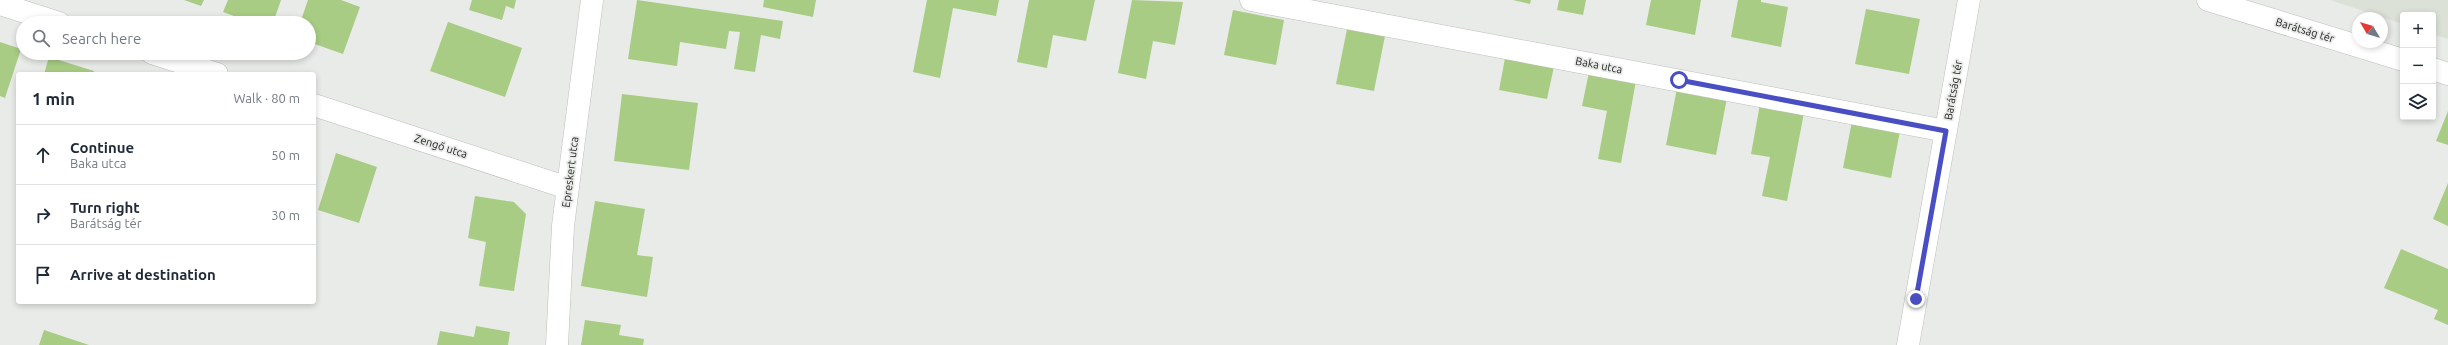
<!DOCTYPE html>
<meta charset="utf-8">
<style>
body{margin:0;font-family:Ubuntu,sans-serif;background:#f2f2f3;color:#1f2937}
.controls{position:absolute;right:12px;top:12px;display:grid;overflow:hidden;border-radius:4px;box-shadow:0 2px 6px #0003}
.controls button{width:36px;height:36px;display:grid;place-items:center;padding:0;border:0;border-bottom:1px solid #e0e1e3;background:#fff;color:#1f2937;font:20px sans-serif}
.compass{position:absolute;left:2352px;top:12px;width:36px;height:36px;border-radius:50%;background:#fff;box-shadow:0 2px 6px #0003;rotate:308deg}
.stop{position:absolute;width:12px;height:12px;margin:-9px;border:3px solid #494ec3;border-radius:50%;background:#fff}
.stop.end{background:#494ec3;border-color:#fff;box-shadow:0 1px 4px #0008}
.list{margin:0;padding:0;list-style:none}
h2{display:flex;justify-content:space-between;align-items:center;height:52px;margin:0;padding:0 16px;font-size:17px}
h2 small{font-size:13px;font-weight:400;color:#747a83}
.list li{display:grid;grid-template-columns:26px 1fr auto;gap:12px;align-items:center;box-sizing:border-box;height:60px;padding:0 16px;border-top:1px solid #e0e1e3}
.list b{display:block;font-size:15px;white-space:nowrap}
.list p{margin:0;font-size:13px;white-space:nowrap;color:#747a83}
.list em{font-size:13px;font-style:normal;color:#747a83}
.icon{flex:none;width:22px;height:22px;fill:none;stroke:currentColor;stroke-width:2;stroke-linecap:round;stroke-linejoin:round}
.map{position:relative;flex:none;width:2448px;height:345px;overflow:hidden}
.search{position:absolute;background:#fff;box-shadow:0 2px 6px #0003;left:16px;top:16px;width:300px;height:44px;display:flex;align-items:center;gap:10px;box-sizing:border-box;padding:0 14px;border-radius:22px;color:#747a83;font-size:15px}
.panel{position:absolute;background:#fff;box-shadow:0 2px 6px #0003;left:16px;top:72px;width:300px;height:232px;border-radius:4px}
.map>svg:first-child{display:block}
.built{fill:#dce1d7}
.building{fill:#a8cc84}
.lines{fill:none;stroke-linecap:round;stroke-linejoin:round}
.minor-casing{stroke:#bdbfbc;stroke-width:23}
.minor{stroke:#fff;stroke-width:22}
.route{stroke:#494ec3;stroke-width:5}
.labels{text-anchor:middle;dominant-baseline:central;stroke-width:3.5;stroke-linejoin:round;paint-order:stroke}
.street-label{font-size:11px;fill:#242524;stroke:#e9ebe8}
</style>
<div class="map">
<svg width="2448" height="345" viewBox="0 0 2448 345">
<rect width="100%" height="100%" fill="#e9ebe8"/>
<path class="built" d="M2330,0H2448V39L2433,34V15H2403V24Z"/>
<path class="building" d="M184,0H204L201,6Z
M228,0H281L273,23H253L223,12Z
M308,0H341L360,7L343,54L309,42V23H300Z
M472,0H516L514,9L506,6L502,20L469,10Z
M637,0L783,21L780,39L761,35L755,72L734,69L740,32L729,31L726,49L680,42L677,66L628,59Z
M764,0H816L813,17L763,7Z
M927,0H999L996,16L953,8L940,78L913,72Z
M1029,0H1095L1086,41L1053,35L1047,68L1017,62Z
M1132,0L1183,2L1175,45L1153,41L1146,79L1118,73Z
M1513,0H1531L1530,4Z
M1559,0H1586L1583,15L1557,10Z
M1651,0H1701L1695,35L1646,25Z
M1738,0H1761V2L1788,7L1781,47L1731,37Z
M1866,9L1920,19L1909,74L1855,64Z
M1233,10L1284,20L1276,65L1224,55Z
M448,22L522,48L505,97L430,71Z
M1347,29L1385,36L1374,91L1336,84Z
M0,42L21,49L5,98L0,96Z
M1506,53L1555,62L1547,99L1499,90Z
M49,57L94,71L93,74H44Z
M1589,72L1636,81L1621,163L1598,159L1607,111L1582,106Z
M1677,88L1727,98L1716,155L1666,145Z
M622,94L698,103L689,170L614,161Z
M1760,104L1804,113L1787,201L1762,196L1770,157L1751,154Z
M2448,111V145L2436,141Z
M1852,121L1900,131L1891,178L1843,168Z
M336,153L377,167L359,223L318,210Z
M2448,183V226L2433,219Z
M475,196L514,202L526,214L514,291L479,286L486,242L468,238Z
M595,201L645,209L637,255L653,257L647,297L581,286Z
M2401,249L2448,269V325L2434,319L2438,310L2384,288Z
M585,320L621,325L619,335L644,339L643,345H581Z
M476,326L510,332L508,345H437L440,331L474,337Z
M44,330L89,345H39Z"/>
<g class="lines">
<defs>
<path id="minor" d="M1251,0L1946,131
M2208,0L2403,60
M0,4L59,23
M152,53L217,74
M2433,69L2448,74
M314,105L568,188
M557,345L563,226L592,0
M1908,345L1969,0"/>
</defs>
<use href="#minor" class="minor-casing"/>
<use href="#minor" class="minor"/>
</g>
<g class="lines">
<path class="route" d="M1679,80L1946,131L1916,299"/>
</g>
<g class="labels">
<g class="street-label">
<text transform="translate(2305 30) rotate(17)">Barátság tér</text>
<text transform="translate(1599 65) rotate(11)">Baka utca</text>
<text transform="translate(1953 90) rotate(-80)">Barátság tér</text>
<text transform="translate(441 146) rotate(18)">Zengő utca</text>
<text transform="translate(570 172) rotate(-83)">Epreskert utca</text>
</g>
</g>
</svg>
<div class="controls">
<button>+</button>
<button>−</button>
<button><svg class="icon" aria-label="layers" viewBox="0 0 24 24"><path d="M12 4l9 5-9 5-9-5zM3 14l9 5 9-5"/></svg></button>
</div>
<svg class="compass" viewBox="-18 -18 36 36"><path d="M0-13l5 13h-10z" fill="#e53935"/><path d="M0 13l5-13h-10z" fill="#747a83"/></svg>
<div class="stop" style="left:1679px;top:80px"></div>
<div class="stop end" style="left:1916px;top:299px"></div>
<div class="search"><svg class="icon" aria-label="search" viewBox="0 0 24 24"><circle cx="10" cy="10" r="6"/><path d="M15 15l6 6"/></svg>Search here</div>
<section class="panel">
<h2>1 min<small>Walk · 80 m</small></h2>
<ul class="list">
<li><svg class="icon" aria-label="ahead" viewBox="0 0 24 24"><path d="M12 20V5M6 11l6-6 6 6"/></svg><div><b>Continue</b><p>Baka utca</p></div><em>50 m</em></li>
<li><svg class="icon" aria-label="right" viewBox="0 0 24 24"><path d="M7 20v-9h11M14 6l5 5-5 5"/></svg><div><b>Turn right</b><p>Barátság tér</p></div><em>30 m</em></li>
<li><svg class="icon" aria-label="arrive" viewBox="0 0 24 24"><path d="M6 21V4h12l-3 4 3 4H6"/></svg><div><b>Arrive at destination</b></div></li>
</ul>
</section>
</div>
